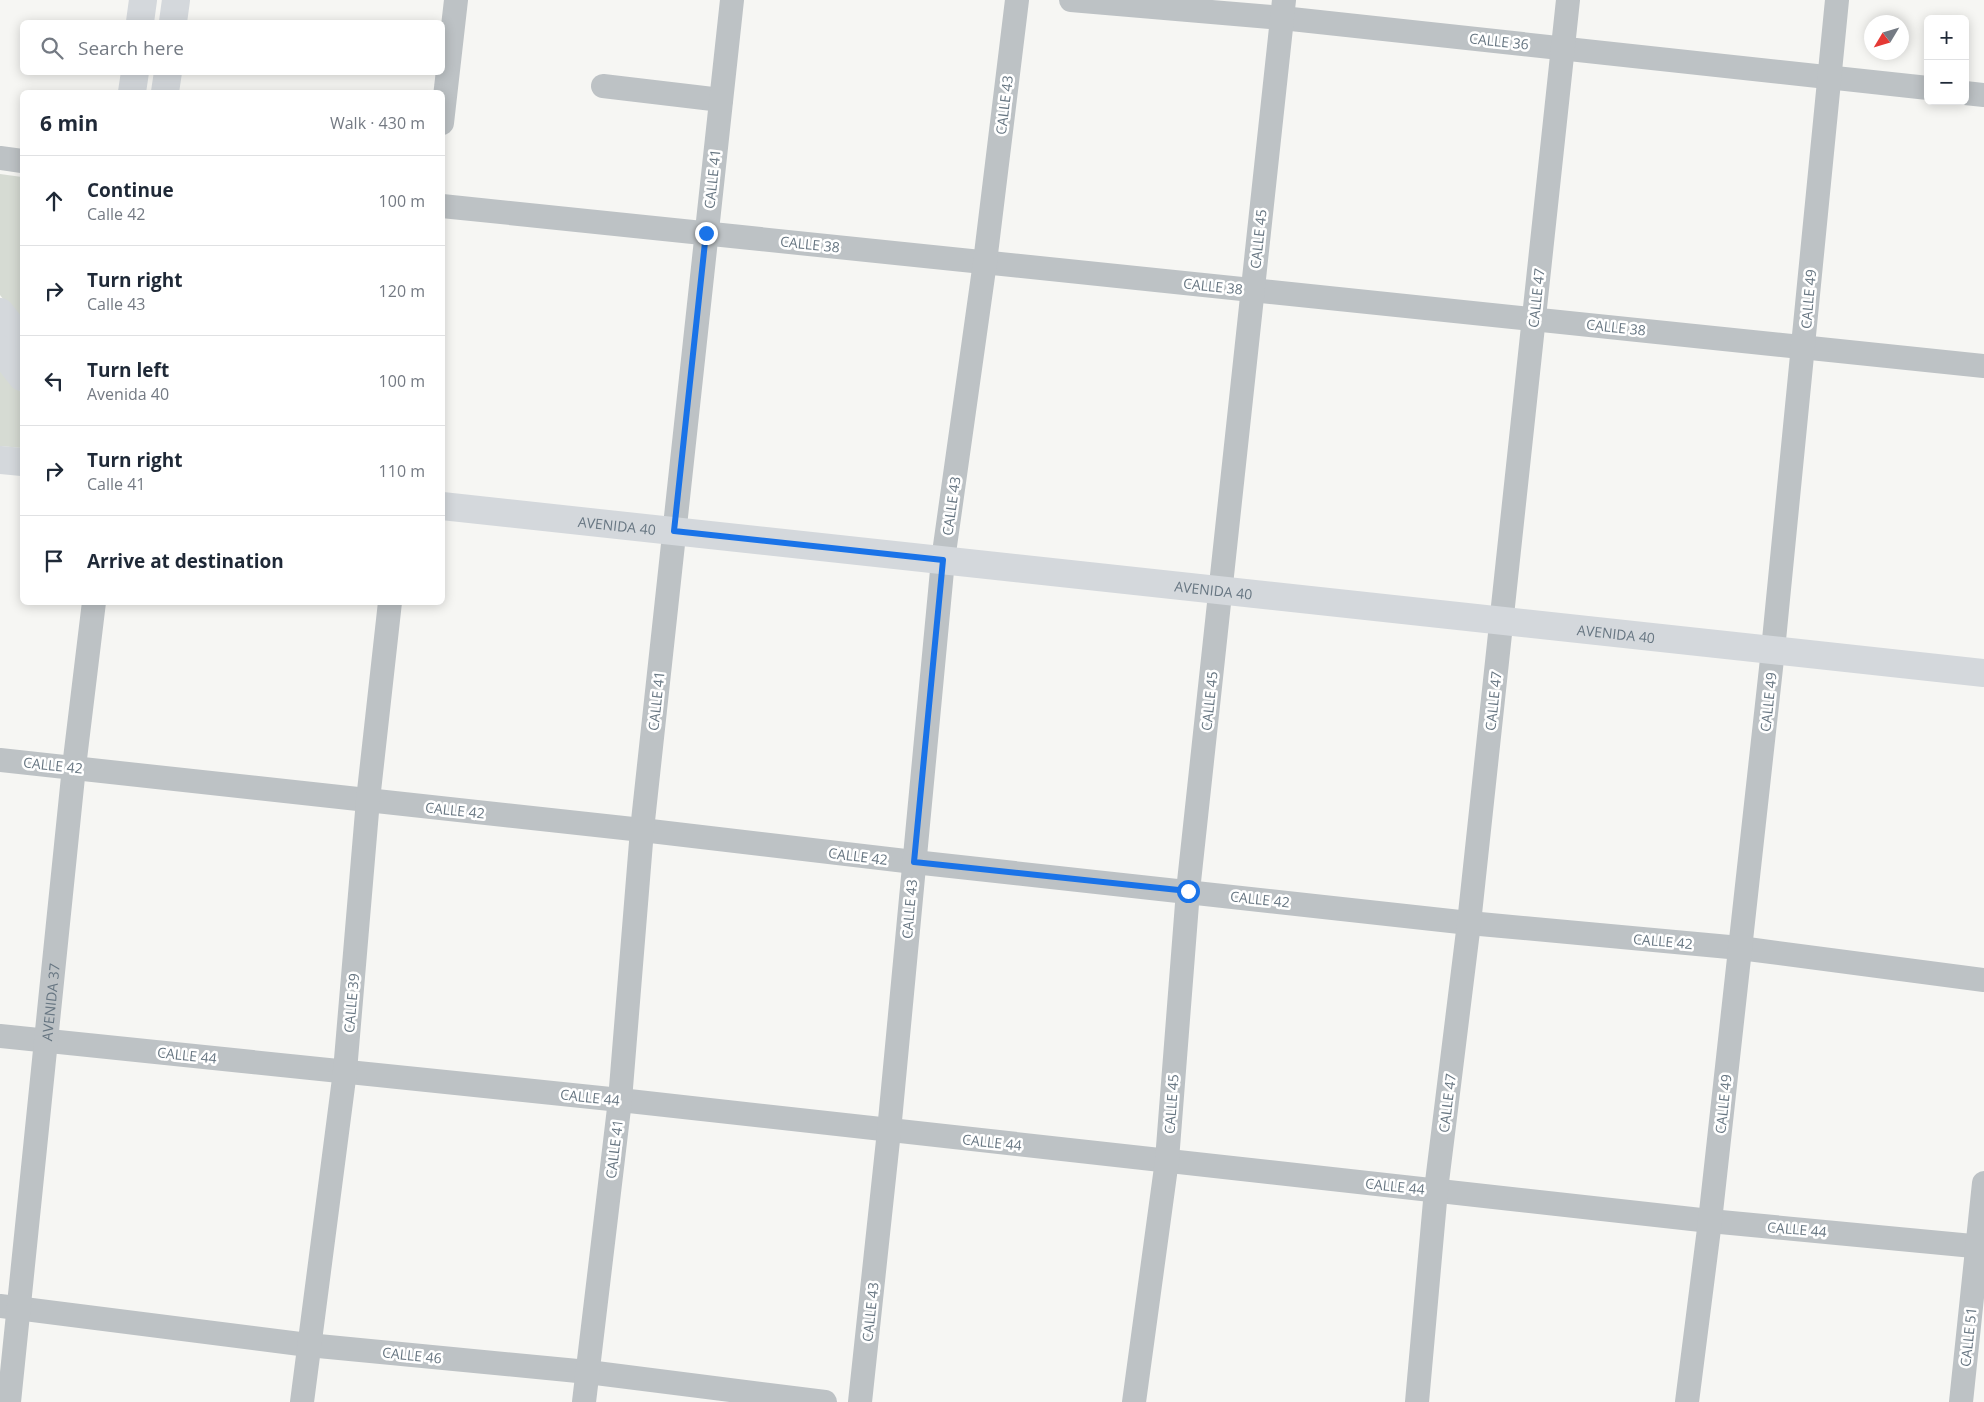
<!DOCTYPE html>
<meta charset="utf-8">
<style>
body{margin:0;font-family:"Open Sans",sans-serif;background:#f2f2f3;color:#1f2937}
.controls{position:absolute;right:15px;top:15px;display:grid;overflow:hidden;border-radius:8px;box-shadow:0 2px 12px #0003}
.controls button{width:45px;height:45px;display:grid;place-items:center;padding:0;border:0;border-bottom:1px solid #e0e1e3;background:#fff;color:#1f2937;font:25px sans-serif}
.compass{position:absolute;left:1864px;top:15px;width:45px;height:45px;border-radius:50%;background:#fff;box-shadow:0 2px 12px #0003;rotate:232deg}
.stop{position:absolute;width:15px;height:15px;margin:-11px;border:4px solid #1a73e8;border-radius:50%;background:#fff}
.stop.end{background:#1a73e8;border-color:#fff;box-shadow:0 1px 5px #0008}
.list{margin:0;padding:0;list-style:none}
h2{display:flex;justify-content:space-between;align-items:center;height:65px;margin:0;padding:0 20px;font-size:21px}
h2 small{font-size:16px;font-weight:400;color:#747a83}
.list li{display:grid;grid-template-columns:32px 1fr auto;gap:15px;align-items:center;box-sizing:border-box;height:90px;padding:0 20px;border-top:1px solid #e0e1e3}
.list b{display:block;font-size:19px;white-space:nowrap}
.list p{margin:0;font-size:16px;white-space:nowrap;color:#747a83}
.list em{font-size:16px;font-style:normal;color:#747a83}
.icon{flex:none;width:28px;height:28px;fill:none;stroke:currentColor;stroke-width:2;stroke-linecap:round;stroke-linejoin:round}
.map{position:relative;flex:none;width:1984px;height:1402px;overflow:hidden}
.search{position:absolute;background:#fff;box-shadow:0 2px 12px #0003;left:20px;top:20px;width:425px;height:55px;display:flex;align-items:center;gap:12px;box-sizing:border-box;padding:0 18px;border-radius:8px;color:#747a83;font-size:19px}
.panel{position:absolute;background:#fff;box-shadow:0 2px 12px #0003;left:20px;top:90px;width:425px;height:515px;border-radius:8px}
.map>svg:first-child{display:block}
.green{fill:#d6dbd3}
.lines{fill:none;stroke-linecap:round;stroke-linejoin:round}
.minor{stroke:#bdc2c5;stroke-width:24}
.major{stroke:#d4d8dc;stroke-width:28}
.route{stroke:#1a73e8;stroke-width:6}
.labels{text-anchor:middle;dominant-baseline:central;stroke-width:5;stroke-linejoin:round;paint-order:stroke}
.street-label{font-size:14px;fill:#677682;stroke:#fff}
</style>
<div class="map">
<svg width="1984" height="1402" viewBox="0 0 1984 1402">
<rect width="100%" height="100%" fill="#f6f6f3"/>
<path class="green" d="M0,174L22,177V323L0,295Z
M0,365L22,394V448L0,446Z"/>
<g class="lines">
<g class="minor">
<path d="M1071,0L1282,18L1928,88"/>
<path d="M603,86L721,100"/>
<path d="M1965,93L1984,95"/>
<path d="M442,123L456,0"/>
<path d="M0,158L22,161"/>
<path d="M442,206L1984,366"/>
<path d="M0,760L642,830L914,862L1469,923L1740,948L1984,980"/>
<path d="M0,1036L620,1100L1710,1221L1984,1247"/>
<path d="M0,1306L308,1345L588,1372L825,1402"/>
<path id="s1" d="M9,1402L74,767L94,602"/>
<path d="M302,1402L345,1071L368,800L390,602"/>
<path d="M584,1402L620,1100L642,830L732,0"/>
<path d="M860,1402L889,1131L943,560L985,262L1017,0"/>
<path d="M1134,1402L1167,1160L1188,891L1284,0"/>
<path d="M1417,1402L1436,1190L1469,923L1568,0"/>
<path d="M1687,1402L1710,1221L1773,650L1837,0"/>
<path d="M1961,1402L1984,1183"/>
</g>
<g class="major">
<path d="M140,22L143,0"/>
<path d="M173,22L176,0"/>
<path d="M132,92L135,72"/>
<path d="M165,92L168,72"/>
<path d="M0,312L22,340"/>
<path d="M0,349L22,377"/>
<path d="M0,460L22,462"/>
<path id="s2" d="M442,506L1984,673"/>
</g>
</g>
<g class="lines">
<path class="route" d="M706,233L674,531L943,560L914,862L1188,891"/>
</g>
<g class="labels">
<g class="street-label">
<text transform="translate(1499 41) rotate(6)">CALLE 36</text>
<text transform="translate(1004 105) rotate(-83)">CALLE 43</text>
<text transform="translate(712 179) rotate(-84)">CALLE 41</text>
<text transform="translate(1258 239) rotate(-84)">CALLE 45</text>
<text transform="translate(810 244) rotate(6)">CALLE 38</text>
<text transform="translate(1213 286) rotate(6)">CALLE 38</text>
<text transform="translate(1536 298) rotate(-84)">CALLE 47</text>
<text transform="translate(1808 299) rotate(-85)">CALLE 49</text>
<text transform="translate(1616 327) rotate(6)">CALLE 38</text>
<text transform="translate(951 506) rotate(-82)">CALLE 43</text>
<text stroke="none"><textPath href="#s2" startOffset="176">AVENIDA 40</textPath></text>
<text stroke="none"><textPath href="#s2" startOffset="776">AVENIDA 40</textPath></text>
<text stroke="none"><textPath href="#s2" startOffset="1181">AVENIDA 40</textPath></text>
<text transform="translate(656 701) rotate(-84)">CALLE 41</text>
<text transform="translate(1209 701) rotate(-84)">CALLE 45</text>
<text transform="translate(1493 701) rotate(-84)">CALLE 47</text>
<text transform="translate(1768 702) rotate(-84)">CALLE 49</text>
<text transform="translate(53 765) rotate(6)">CALLE 42</text>
<text transform="translate(455 810) rotate(6)">CALLE 42</text>
<text transform="translate(858 856) rotate(7)">CALLE 42</text>
<text transform="translate(1260 899) rotate(6)">CALLE 42</text>
<text transform="translate(909 909) rotate(-85)">CALLE 43</text>
<text transform="translate(1663 941) rotate(5)">CALLE 42</text>
<text stroke="none"><textPath href="#s1" startOffset="402">AVENIDA 37</textPath></text>
<text transform="translate(351 1003) rotate(-85)">CALLE 39</text>
<text transform="translate(187 1055) rotate(6)">CALLE 44</text>
<text transform="translate(590 1097) rotate(6)">CALLE 44</text>
<text transform="translate(1447 1103) rotate(-83)">CALLE 47</text>
<text transform="translate(1171 1104) rotate(-86)">CALLE 45</text>
<text transform="translate(1723 1104) rotate(-84)">CALLE 49</text>
<text transform="translate(992 1142) rotate(6)">CALLE 44</text>
<text transform="translate(614 1149) rotate(-83)">CALLE 41</text>
<text transform="translate(1395 1186) rotate(6)">CALLE 44</text>
<text transform="translate(1797 1229) rotate(5)">CALLE 44</text>
<text transform="translate(870 1312) rotate(-84)">CALLE 43</text>
<text transform="translate(1968 1337) rotate(-84)">CALLE 51</text>
<text transform="translate(412 1355) rotate(6)">CALLE 46</text>
</g>
</g>
</svg>
<div class="controls">
<button>+</button>
<button>−</button>
</div>
<svg class="compass" viewBox="-18 -18 36 36"><path d="M0-13l5 13h-10z" fill="#e53935"/><path d="M0 13l5-13h-10z" fill="#747a83"/></svg>
<div class="stop" style="left:1188px;top:891px"></div>
<div class="stop end" style="left:706px;top:233px"></div>
<div class="search"><svg class="icon" aria-label="search" viewBox="0 0 24 24"><circle cx="10" cy="10" r="6"/><path d="M15 15l6 6"/></svg>Search here</div>
<section class="panel">
<h2>6 min<small>Walk · 430 m</small></h2>
<ul class="list">
<li><svg class="icon" aria-label="ahead" viewBox="0 0 24 24"><path d="M12 20V5M6 11l6-6 6 6"/></svg><div><b>Continue</b><p>Calle 42</p></div><em>100 m</em></li>
<li><svg class="icon" aria-label="right" viewBox="0 0 24 24"><path d="M7 20v-9h11M14 6l5 5-5 5"/></svg><div><b>Turn right</b><p>Calle 43</p></div><em>120 m</em></li>
<li><svg class="icon" aria-label="left" viewBox="0 0 24 24"><path d="M17 20v-9H6M10 6l-5 5 5 5"/></svg><div><b>Turn left</b><p>Avenida 40</p></div><em>100 m</em></li>
<li><svg class="icon" aria-label="right" viewBox="0 0 24 24"><path d="M7 20v-9h11M14 6l5 5-5 5"/></svg><div><b>Turn right</b><p>Calle 41</p></div><em>110 m</em></li>
<li><svg class="icon" aria-label="arrive" viewBox="0 0 24 24"><path d="M6 21V4h12l-3 4 3 4H6"/></svg><div><b>Arrive at destination</b></div></li>
</ul>
</section>
</div>
